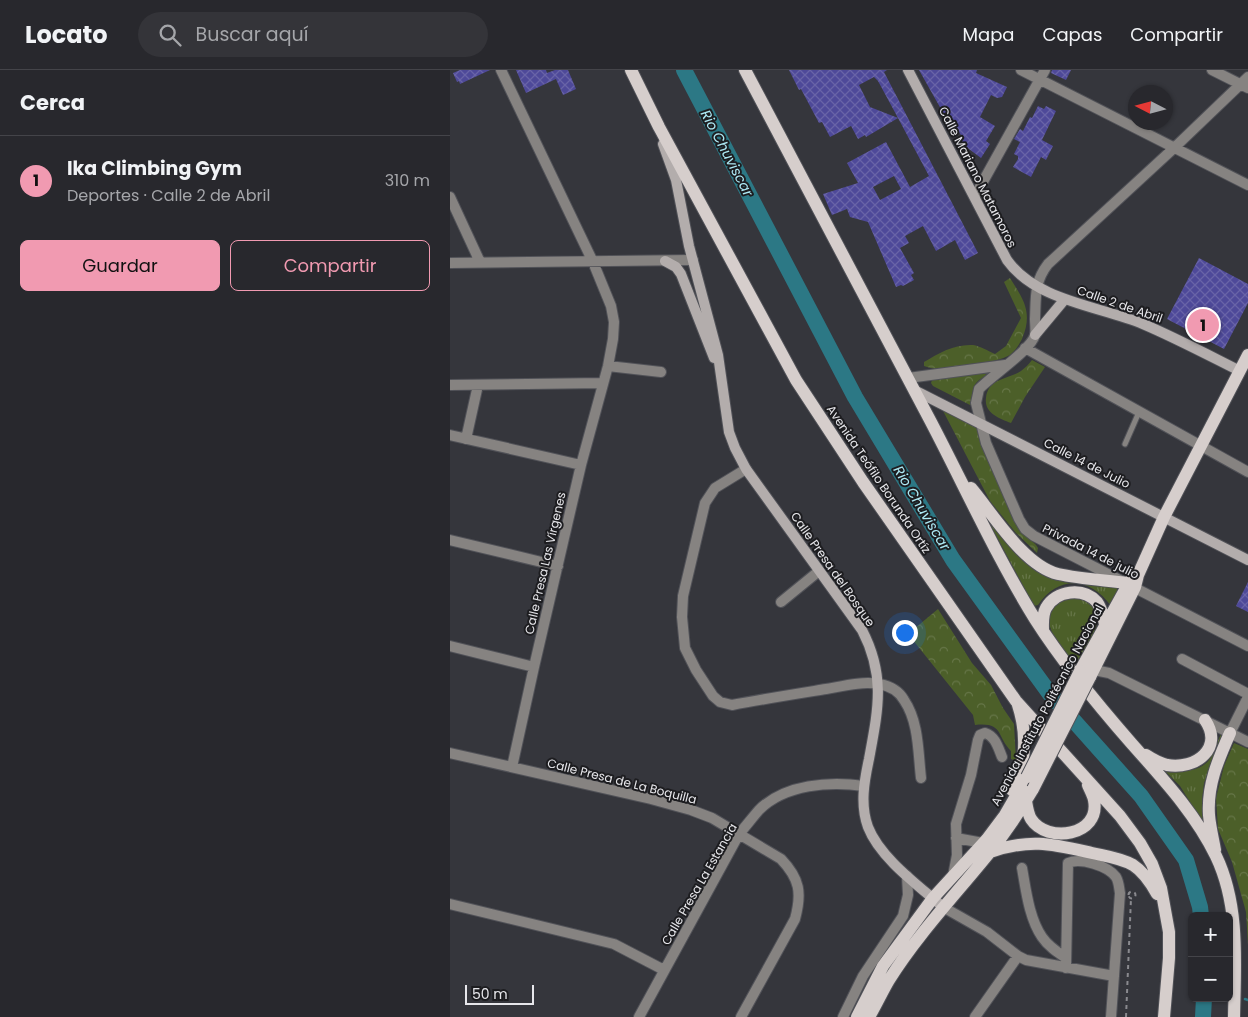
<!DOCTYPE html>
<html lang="es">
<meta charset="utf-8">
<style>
body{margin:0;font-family:Poppins,sans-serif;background:#343439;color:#f1f3f6}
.controls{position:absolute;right:15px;bottom:15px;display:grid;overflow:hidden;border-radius:8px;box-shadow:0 1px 4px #0004}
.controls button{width:45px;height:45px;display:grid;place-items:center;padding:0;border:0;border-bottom:1px solid #444449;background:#28282d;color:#f1f3f6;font:25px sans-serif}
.compass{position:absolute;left:678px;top:15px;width:45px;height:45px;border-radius:50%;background:#28282d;box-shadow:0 1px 4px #0004;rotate:276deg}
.scale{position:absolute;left:15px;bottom:12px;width:69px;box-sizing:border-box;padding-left:5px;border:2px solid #e7e7eb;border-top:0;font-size:14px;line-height:18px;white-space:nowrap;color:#e7e7eb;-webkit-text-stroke:4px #1d1d20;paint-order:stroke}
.you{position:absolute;left:454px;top:562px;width:18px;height:18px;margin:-12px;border:4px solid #fff;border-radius:50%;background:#1a73e8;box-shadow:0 0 0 8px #1a73e833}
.badge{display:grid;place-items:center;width:32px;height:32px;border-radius:50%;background:#f19ab1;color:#111;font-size:16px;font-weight:700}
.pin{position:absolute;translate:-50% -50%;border:2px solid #fff;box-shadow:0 1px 5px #0006}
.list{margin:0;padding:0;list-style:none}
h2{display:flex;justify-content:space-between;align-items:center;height:65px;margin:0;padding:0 20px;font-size:21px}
h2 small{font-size:16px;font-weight:400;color:#a5a6aa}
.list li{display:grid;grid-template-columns:32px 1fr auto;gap:15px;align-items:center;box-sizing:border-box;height:90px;padding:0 20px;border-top:1px solid #444449}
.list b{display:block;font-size:19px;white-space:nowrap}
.list p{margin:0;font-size:16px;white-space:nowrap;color:#a5a6aa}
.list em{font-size:16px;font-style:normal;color:#a5a6aa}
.actions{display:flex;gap:10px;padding:15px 20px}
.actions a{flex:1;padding:11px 0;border:1px solid #f19ab1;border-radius:8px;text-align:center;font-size:18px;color:#f19ab1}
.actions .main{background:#f19ab1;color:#111}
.icon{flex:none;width:28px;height:28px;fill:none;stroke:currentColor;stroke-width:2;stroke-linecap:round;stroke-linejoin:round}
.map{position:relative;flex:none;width:798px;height:947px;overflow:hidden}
header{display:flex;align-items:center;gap:30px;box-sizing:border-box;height:70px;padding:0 25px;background:#28282d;border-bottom:1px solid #444449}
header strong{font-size:24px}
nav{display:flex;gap:28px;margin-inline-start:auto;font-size:18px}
.search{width:350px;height:45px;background:#343439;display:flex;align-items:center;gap:12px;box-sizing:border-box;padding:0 18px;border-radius:28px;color:#a5a6aa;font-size:19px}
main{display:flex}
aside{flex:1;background:#28282d}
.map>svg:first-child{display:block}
.grass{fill:url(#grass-tufts)}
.park{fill:url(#park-crowns)}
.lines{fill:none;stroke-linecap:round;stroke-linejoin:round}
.stream{stroke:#2c7885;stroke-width:2.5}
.river{stroke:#2c7885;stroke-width:16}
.building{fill:url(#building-cross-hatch);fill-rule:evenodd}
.lane-casing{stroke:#515258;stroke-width:7}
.street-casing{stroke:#515258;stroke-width:12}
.secondary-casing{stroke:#515258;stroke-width:12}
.primary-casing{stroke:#515258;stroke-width:14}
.path{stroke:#8a8a8f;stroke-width:2;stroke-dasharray:4 4;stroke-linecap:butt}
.lane{stroke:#868381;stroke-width:5}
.street{stroke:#868381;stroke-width:10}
.secondary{stroke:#b3adac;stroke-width:10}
.primary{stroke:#d6cecc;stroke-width:12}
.primary-bridge-casing{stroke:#515258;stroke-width:14;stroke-linecap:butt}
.primary-bridge{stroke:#d6cecc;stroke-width:12}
.labels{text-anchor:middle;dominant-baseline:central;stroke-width:4;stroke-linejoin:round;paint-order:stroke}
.street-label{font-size:12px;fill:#e7e7eb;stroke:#1d1d20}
.water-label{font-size:14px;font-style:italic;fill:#ade9f4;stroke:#1d1d20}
</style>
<header>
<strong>Locato</strong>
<div class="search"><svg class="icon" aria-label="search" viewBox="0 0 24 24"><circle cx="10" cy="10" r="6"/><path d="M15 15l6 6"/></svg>Buscar aquí</div>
<nav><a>Mapa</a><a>Capas</a><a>Compartir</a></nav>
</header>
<main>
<aside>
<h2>Cerca<small></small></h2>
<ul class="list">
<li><span class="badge">1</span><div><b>Ika Climbing Gym</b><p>Deportes · Calle 2 de Abril</p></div><em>310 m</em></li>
</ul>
<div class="actions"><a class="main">Guardar</a><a>Compartir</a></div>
</aside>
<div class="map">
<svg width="798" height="947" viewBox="0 0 798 947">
<defs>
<pattern id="grass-tufts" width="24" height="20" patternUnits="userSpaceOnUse" patternTransform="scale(1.25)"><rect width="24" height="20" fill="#4c5f29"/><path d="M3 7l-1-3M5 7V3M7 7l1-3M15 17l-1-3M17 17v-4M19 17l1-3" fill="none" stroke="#667648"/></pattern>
<pattern id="park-crowns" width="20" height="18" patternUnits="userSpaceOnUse" patternTransform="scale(1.25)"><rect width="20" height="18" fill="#4c5f29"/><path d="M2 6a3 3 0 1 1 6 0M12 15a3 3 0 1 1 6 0" fill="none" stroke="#667648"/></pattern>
<pattern id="building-cross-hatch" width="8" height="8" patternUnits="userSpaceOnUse" patternTransform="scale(1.25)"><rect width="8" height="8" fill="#4e4999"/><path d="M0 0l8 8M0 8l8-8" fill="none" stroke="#6863a7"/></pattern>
</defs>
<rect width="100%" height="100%" fill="#35363c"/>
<path class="grass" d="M541,453L571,486L667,516V522L661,536C640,507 609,505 588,535L584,536L540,454Z
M626,527C668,538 637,575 624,596C607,573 576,535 626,527Z
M771,664L772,667L754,713L752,730L753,753L730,716L710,696C727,700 747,705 759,690C764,683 767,672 771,664Z"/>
<path class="park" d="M560,208C574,230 583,243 572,269C569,275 564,283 558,286C546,292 532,292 520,294C503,297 490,302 474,296V292C489,283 504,274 523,275C530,276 538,281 545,284L556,276L571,248L554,212Z
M582,290L595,297L575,327L561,353C549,348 534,343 536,328C538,308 557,310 571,301C575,298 579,294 582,290Z
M537,302C535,308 532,307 528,311C521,317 522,327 524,335H520L483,316L481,313L482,310L486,309Z
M491,337L527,356L533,380L560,439L578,467L586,475L588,478L587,483L566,463L540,431Z
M488,539L522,593L541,615L553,638L564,654L566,691L561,689V681C546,666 554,652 525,655L523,645L458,564Z
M784,673L798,679V875L796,842L782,792L768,759L766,728L774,696Z"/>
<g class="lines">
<path class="stream" d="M795,929L798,930"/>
<path class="river" d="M234,0L405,327L503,490L600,624L691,726L736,790L750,837L751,846
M753,947L754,928"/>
</g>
<path class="building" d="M10,0H40L10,14L9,11L7,12L3,3Z
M66,0H96L97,3L105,0H118L126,19L113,25L106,9L76,23Z
M339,0H437L434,2L528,183L515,190L505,170L486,181L473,156L455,166L459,173L450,178L464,203L461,205L464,210L453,216L451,215L446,217L418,152L400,147L397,139L382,145L373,124L408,113L397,93L436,72L460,117L479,106L448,48L416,67L415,65L408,69L401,56L380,67L372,52L369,53L351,19L349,20ZM424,7L428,11L448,48L420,37L409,15ZM444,106L451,119L430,130L423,117Z
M469,0H527L526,3L557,17L552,27L547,28L541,25L530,47L545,56L536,71L540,74L531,88L507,70L511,65L504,55H500Z
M602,0H621L616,10L601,3Z
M588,36L594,39L596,36L606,41L592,70L603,76L596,90L591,87L581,107L563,97L568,89V86L564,84L570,72L564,69L570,59L573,61L580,47L582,48Z
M749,188L798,214V233L774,279L717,249Z
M798,512V542L786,536Z"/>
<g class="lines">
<defs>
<path id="lane" d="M675,374L689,342"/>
<path id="street" d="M51,0L143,192L161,236L164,252L163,269L158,296L131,395L84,597L62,697
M571,0L798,115
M762,0L798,18
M798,7L724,78L598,194C584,212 586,227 585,249C585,254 586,260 585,265C581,280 541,306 529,319L526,333L536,373L569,449L575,459L584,466L798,576
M525,126L595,0
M0,127L30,192
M0,193L243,190
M575,278L798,402
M158,296L211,302
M458,308L555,295
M0,315L153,313
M0,365L131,395
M16,369L28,315
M296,399L265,418L255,433L233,526L232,547L235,578L246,600L263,626L270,632L282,635C313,629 345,624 376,619C393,616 412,611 429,614C440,616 449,621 454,630C469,652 468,682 471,708
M0,470L108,496
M331,532L369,501
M0,576L84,597
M732,589L798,624
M644,600L659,603L798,672
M780,663L798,627
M0,683L201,729L241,740L262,748L331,789C350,809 352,823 345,849L291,947
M506,768L533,773
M572,798C576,820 579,848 592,867C598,876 607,882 616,888
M503,806L507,785L506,754L521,705L528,670L530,665L535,663C545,666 548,677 552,687
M0,834L164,874L214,900
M493,837L537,862L568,886L576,890L664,906
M616,898L618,793C630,787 658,796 666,807C669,812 669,818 670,823L661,947
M189,947L289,764C296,756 302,748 309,740C335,714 380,711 414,716
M393,947L413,906L453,846L458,825L457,806
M525,947L568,886"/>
<path id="secondary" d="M458,0L557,190C586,231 649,236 693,254C726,268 758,285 790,301
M213,74L226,110L239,176L268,285L279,362L285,378L296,399L412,560C436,606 428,640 419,689C414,712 410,735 418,757C430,788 469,816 493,837
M215,191L226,197L231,204L264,288
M585,265L615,229
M464,320L798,490"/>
<path id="primary" d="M181,0L209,57L346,310L413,412L566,631L670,746L690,773L702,794L711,818L719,862V888L714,947
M295,0C357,117 419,234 481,352C515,417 546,486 585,549C613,593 647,634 682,674C713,709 745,743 766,786C790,836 785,894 784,947
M521,418C543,444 574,496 608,504C631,509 655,510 678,513
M593,561C593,553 592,545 596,538C606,520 633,517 647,532C652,539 653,546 655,554
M630,601L680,511
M640,607L685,517L688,505L714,447L798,285
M696,685C702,689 710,693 717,695C746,700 774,678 755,650
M562,720C577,694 577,663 568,635
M576,731C577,737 578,744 581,749C597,774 651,766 644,730C643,725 640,720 638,715
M765,780C763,768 760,757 759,745C757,715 768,690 780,663
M540,782C581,768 602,774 642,783C655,786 671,788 683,795C694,802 701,813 707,824
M407,947L433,896L483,828L537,769L555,745L577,707
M419,947C426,935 432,922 439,910C468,864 506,824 540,782C556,762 570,741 583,719"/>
</defs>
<use href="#lane" class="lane-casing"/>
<use href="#street" class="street-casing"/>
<use href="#secondary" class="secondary-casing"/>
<use href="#primary" class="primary-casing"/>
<path class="path" d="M678.5 825a3.5 3.5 0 1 1 7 0a3.5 3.5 0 1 1-7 0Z
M676,947L681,828"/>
<use href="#lane" class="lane"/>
<use href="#street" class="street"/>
<use href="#secondary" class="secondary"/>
<use href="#primary" class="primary"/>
<defs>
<path id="primary-bridge" d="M577,707L630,601
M583,719L640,607"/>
</defs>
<use href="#primary-bridge" class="primary-bridge-casing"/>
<use href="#primary-bridge" class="primary-bridge"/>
</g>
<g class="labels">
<g class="street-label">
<text transform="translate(528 107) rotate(63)">Calle Mariano Matamoros</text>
<text transform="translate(670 234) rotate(19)">Calle 2 de Abril</text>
<text transform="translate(637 393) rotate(27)">Calle 14 de Julio</text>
<text transform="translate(429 409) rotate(56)">Avenida Teófilo Borunda Ortíz</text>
<text transform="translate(641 481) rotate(27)">Privada 14 de julio</text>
<text transform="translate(95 493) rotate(-77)">Calle Presa Las Vírgenes</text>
<text transform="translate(383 499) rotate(55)">Calle Presa del Bosque</text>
<text transform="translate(597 635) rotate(-62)">Avenida Instituto Politécnico Nacional</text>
<text transform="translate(172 711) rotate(14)">Calle Presa de La Boquilla</text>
<text transform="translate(249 814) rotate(-60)">Calle Presa La Estancia</text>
</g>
<g class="water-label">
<text transform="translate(277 83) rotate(62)">Rio Chuviscar</text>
<text transform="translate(472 438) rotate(59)">Rio Chuviscar</text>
</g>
</g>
</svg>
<div class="controls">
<button>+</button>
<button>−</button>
</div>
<svg class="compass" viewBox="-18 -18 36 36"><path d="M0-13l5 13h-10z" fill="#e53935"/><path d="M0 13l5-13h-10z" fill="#a5a6aa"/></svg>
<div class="scale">50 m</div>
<div class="you"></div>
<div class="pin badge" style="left:753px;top:255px">1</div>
</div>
</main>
